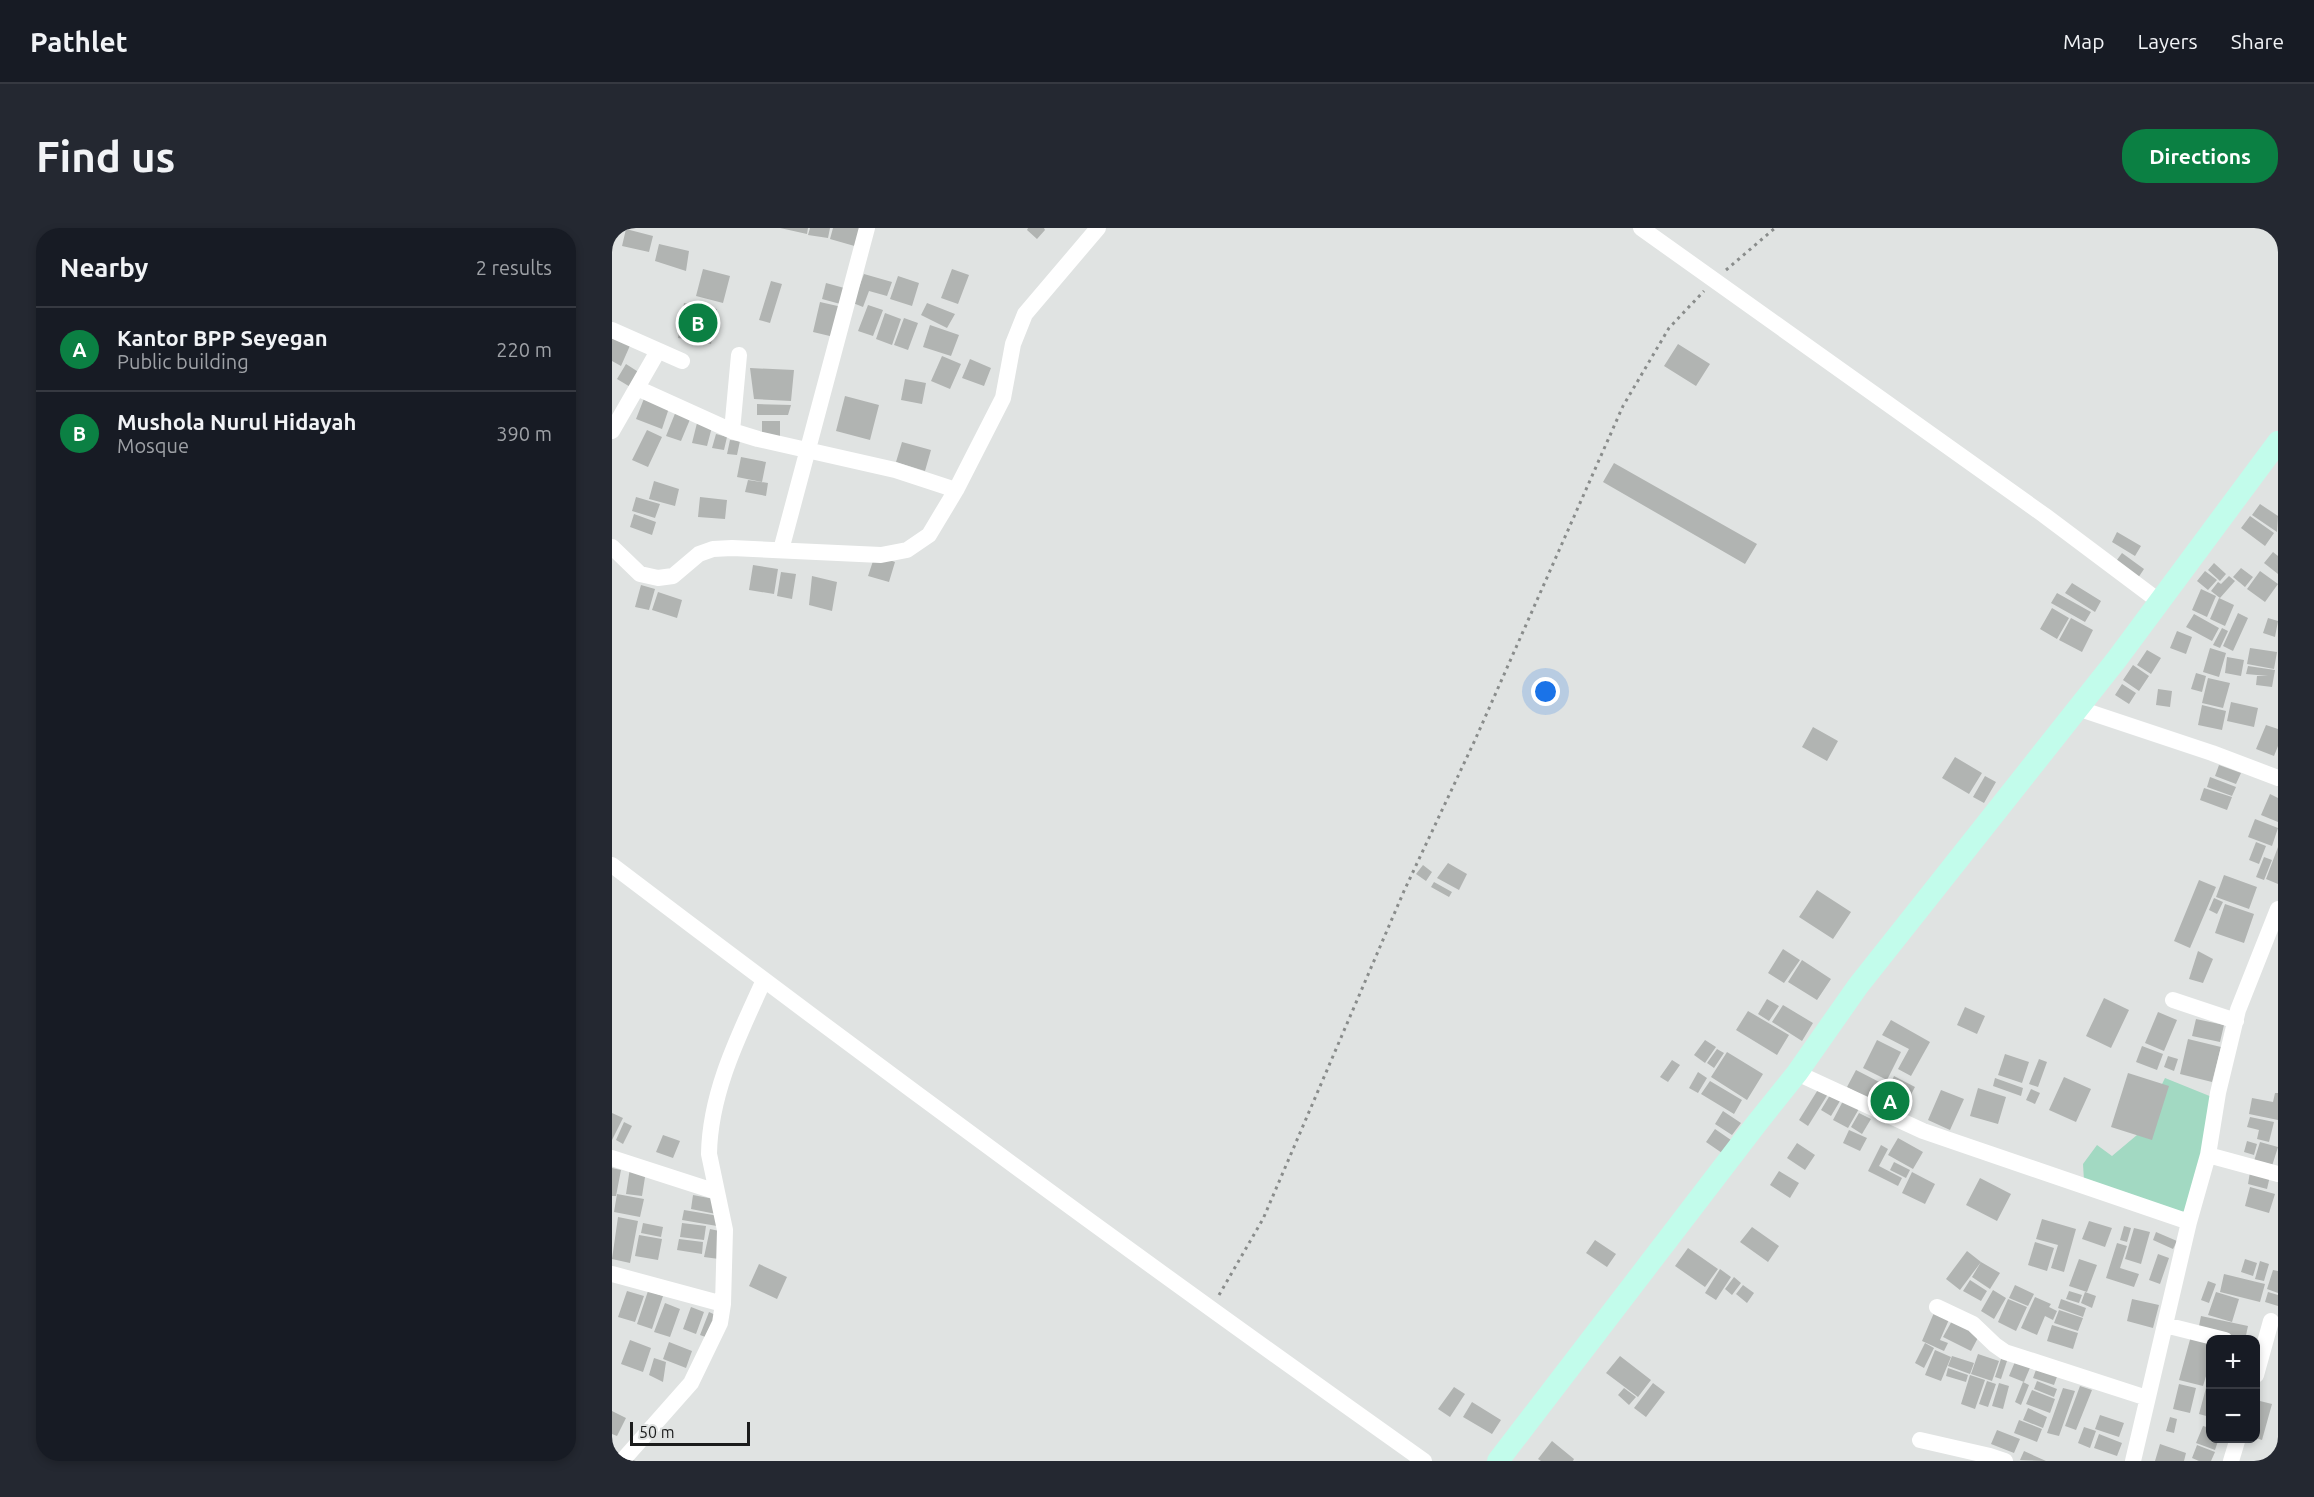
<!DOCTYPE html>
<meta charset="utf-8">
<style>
body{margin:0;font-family:Ubuntu,sans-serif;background:#242831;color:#f1f3f6}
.controls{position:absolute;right:18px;bottom:18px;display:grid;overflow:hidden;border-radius:12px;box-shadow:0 3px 9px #0003}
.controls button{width:54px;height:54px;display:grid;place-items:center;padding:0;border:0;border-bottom:2px solid #363941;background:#171b24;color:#f1f3f6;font:30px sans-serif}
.scale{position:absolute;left:18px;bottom:15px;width:120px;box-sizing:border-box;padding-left:6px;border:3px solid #1b1c1c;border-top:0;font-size:16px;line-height:21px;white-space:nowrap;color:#1b1c1c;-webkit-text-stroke:4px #e0e3e2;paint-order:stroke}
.you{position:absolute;left:934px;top:464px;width:21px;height:21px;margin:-15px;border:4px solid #fff;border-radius:50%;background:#1a73e8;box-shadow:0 0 0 9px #1a73e833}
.badge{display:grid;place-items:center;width:39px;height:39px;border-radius:50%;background:#0b8043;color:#fff;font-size:20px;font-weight:700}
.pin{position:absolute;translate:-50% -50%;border:3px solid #fff;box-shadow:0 2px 6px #0006}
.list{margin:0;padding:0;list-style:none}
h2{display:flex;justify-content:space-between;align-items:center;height:78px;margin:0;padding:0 24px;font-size:26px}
h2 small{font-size:20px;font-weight:400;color:#9ea1a6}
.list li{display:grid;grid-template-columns:39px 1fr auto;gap:18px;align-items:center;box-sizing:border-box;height:84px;padding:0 24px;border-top:2px solid #363941}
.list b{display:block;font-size:22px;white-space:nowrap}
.list p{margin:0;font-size:20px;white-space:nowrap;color:#9ea1a6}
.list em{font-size:20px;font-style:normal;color:#9ea1a6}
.map{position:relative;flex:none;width:1666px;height:1233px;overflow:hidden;border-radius:24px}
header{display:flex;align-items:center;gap:36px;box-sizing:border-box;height:84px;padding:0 30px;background:#171b24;border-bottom:2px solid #363941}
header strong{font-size:28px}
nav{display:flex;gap:33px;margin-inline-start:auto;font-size:21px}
.intro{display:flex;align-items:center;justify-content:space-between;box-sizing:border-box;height:144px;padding:0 36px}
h1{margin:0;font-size:42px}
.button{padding:15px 27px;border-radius:24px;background:#0b8043;color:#fff;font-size:21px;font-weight:700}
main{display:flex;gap:36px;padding:0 36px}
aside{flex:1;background:#171b24;border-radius:24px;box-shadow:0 3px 9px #0003}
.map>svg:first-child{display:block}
.green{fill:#a2d9c2}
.building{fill:#b1b4b2}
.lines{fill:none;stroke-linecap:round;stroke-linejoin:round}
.path{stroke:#898c8b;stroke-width:3;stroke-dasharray:3 4.5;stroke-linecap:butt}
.minor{stroke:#fff;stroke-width:16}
.secondary{stroke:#c2fceb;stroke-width:22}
</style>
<header>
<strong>Pathlet</strong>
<nav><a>Map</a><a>Layers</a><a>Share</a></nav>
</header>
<div class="intro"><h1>Find us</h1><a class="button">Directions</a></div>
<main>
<aside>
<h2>Nearby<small>2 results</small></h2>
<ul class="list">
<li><span class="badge">A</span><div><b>Kantor BPP Seyegan</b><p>Public building</p></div><em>220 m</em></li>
<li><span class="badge">B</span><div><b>Mushola Nurul Hidayah</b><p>Mosque</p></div><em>390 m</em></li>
</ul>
</aside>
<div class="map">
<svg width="1666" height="1233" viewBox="0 0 1666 1233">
<rect width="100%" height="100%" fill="#e0e3e2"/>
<path class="green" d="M1553,850L1605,871L1582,983L1567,984L1472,953L1471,936L1485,917L1500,928L1525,907Z"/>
<path class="building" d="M168,0H196L195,6Z
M198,0H218L216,10L196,7Z
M221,0H252L246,19L218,11Z
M416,0H432L433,2L425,11L415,2Z
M14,1L41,8L37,24L10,18Z
M47,16L77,23L74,43L43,33Z
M91,41L118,48L111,75L84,68Z
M340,41L357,47L346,76L329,70Z
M252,46L280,54L275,68L257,63L251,79L241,75Z
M286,48L307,55L300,78L278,71Z
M159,53L170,56L158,95L147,92Z
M214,55L236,61L232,77L210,71Z
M208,74L230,79L222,109L201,104Z
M72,75L105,81L99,116L66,110Z
M315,75L343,86L335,100L309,87Z
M256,77L271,82L261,108L246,103Z
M273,85L289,91L280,117L264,111Z
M292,90L306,95L296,122L282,117Z
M318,97L347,107L339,128L311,119Z
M0,103L20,113L9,138L0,133Z
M1066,116L1098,136L1084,158L1052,138Z
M330,128L349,136L338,161L319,153Z
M358,131L379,140L372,158L350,150Z
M14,136L28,145L20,160L5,151Z
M138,140L182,142L179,173L142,171Z
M293,151L314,155L310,176L289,172Z
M33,168L58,177L50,201L24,191Z
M233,168L267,177L258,212L224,203Z
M145,176L179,177L176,187H145Z
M64,183L79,189L69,213L54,208Z
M150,193H168V211H150Z
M85,195L100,199L95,218L80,215Z
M35,202L50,209L36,239L20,232Z
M104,206L115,209L112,222L100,220Z
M118,212L128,213L125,227L115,226Z
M290,214L319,222L313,243L284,234Z
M129,229L154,234L150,254L125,249Z
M1002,235L1145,316L1133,336L991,254Z
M136,252L156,255L154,268L133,264Z
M42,253L67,261L63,278L37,271Z
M24,269L48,276L43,290L20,283Z
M88,269L115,272L113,291L86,289Z
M1648,276L1666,288L1665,304L1640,287Z
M22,286L44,294L40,307L18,299Z
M1638,288L1662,305L1653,318L1629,300Z
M1505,304L1529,318L1523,328L1500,314Z
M1661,324L1666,328V346L1652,335Z
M1510,325L1532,341L1524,353L1502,336Z
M263,327L283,334L277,354L256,348Z
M1602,335L1614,346L1608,353L1596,342Z
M141,337L166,341L162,366L137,362Z
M1629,340L1641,349L1633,359L1621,349Z
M1593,343L1605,352L1596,362L1585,353Z
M1648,343L1666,356L1653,374L1635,361Z
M169,344L184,346L180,371L165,368Z
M200,348L225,354L220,383L197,377Z
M1617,348L1623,353L1608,370L1599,363L1606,354L1609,356Z
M1460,355L1489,373L1483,384L1453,365Z
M29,357L43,361L37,382L23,379Z
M1589,361L1604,368L1595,389L1580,382Z
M46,364L70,372L65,390L40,382Z
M1445,365L1479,384L1473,394L1439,375Z
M1607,370L1622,377L1613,398L1598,391Z
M1440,380L1457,390L1445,411L1428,401Z
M1626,385L1636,390L1621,423L1611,418Z
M1582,386L1607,400L1600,413L1574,399Z
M1459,390L1481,402L1470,424L1447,412Z
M1656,390L1666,393L1663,409L1651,405Z
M1610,400L1616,403L1608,420L1601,417Z
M1565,403L1580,409L1574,426L1558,420Z
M1598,420L1614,425L1607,449L1591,444Z
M1638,420L1665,424L1662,441L1635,436Z
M1535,422L1549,430L1539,446L1525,437Z
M1615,429L1632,432L1629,448L1613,445Z
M1521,437L1537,448L1527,463L1511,452Z
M1636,438L1663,442L1660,459L1644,457L1645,448H1656L1634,446Z
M1584,445L1594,448L1590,464L1579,461Z
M1596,450L1618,455L1611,480L1590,475Z
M1510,456L1524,465L1517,476L1503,467Z
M1546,461L1560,463L1558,479L1544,477Z
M1619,474L1646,480L1642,499L1615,493Z
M1590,477L1614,483L1610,502L1586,497Z
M1654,497L1666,501V518L1662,528L1644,521Z
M1201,499L1226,513L1215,533L1190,519Z
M1343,529L1370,545L1357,566L1330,550Z
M1607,537L1629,545L1624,556L1603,548Z
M1373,548L1384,554L1372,575L1361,569Z
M1598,549L1624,559L1620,568L1595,559Z
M1592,560L1620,569L1615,582L1588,572Z
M1658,566L1666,570V594L1649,587Z
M1643,591L1666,600L1660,618L1636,609Z
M1644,614L1654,618L1647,636L1637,632Z
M1666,619V656L1654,651Z
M1652,629L1660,632L1652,652L1644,649Z
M836,635L855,646L847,662L825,650Z
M811,637L820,644L814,653L804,646Z
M1612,647L1645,659L1637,681L1604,669Z
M1587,652L1604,659L1578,720L1562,713Z
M822,654L840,664L837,669L819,659Z
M1205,662L1239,684L1221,711L1187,689Z
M1602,670L1611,674L1605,686L1597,682Z
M1613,676L1642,686L1632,715L1603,705Z
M1171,721L1188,732L1172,755L1156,745Z
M1586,723L1601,731L1591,755L1577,751Z
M1190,732L1219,751L1205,772L1176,754Z
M1492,770L1517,782L1499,820L1474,808Z
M1155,771L1167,778L1157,793L1146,786Z
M1171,777L1201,795L1190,813L1160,794Z
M1353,779L1373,788L1365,806L1345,797Z
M1136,783L1177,807L1165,827L1124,802Z
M1546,784L1565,792L1552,823L1533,815Z
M1584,791L1612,797L1608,814L1580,808Z
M1279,792L1318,814L1299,848L1286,841L1297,821L1270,807Z
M1576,811L1609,819L1600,854L1568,846Z
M1093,812L1104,819L1093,835L1082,827Z
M1265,812L1289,824L1275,852L1251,840Z
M1530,818L1551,826L1545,842L1524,834Z
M1105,821L1112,825L1102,840L1095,835Z
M1115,824L1151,846L1135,872L1099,849Z
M1393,826L1417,834L1410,855L1386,847Z
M1556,828L1566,831L1562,843L1552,839Z
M1427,831L1435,834L1426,859L1417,856Z
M1060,832L1068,837L1056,854L1048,849Z
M1244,842L1277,859L1282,848L1303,859L1288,887L1235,859Z
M1086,844L1095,850L1086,865L1077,860Z
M1516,845L1557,858L1540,912L1499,899Z
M1452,849L1479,861L1464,894L1437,882Z
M1383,850L1411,860L1409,868L1381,858Z
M1098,853L1130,872L1122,886L1089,866Z
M1207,860L1216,866L1196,898L1187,892Z
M1366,860L1394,869L1386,896L1358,888Z
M1419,861L1428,865L1423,876L1414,872Z
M1329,862L1352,871L1338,902L1316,892Z
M1663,865H1666V892L1637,886L1640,870L1661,874Z
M1218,867L1228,873L1219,888L1209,882Z
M1232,871L1248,879L1236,900L1221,892Z
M1111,883L1129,895L1120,907L1103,896Z
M0,885L11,890L0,912Z
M1247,885L1259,891L1250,906L1239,899Z
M1638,889L1662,894L1657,914L1645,911L1647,902L1635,899Z
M12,894L20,898L11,916L4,912Z
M1103,901L1119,912L1110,925L1094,914Z
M1237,902L1255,910L1248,923L1231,915Z
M51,907L68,913L61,930L44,924Z
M1286,910L1311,924L1301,941L1276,927Z
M1635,913L1645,916L1642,927L1632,924Z
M1648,914L1666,919L1660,938L1642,933Z
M1185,915L1203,927L1193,942L1175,930Z
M1269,917L1276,921L1267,938L1290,950L1286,958L1256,943Z
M1282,934L1298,942L1294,950L1278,942Z
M0,940L9,942L4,968H0Z
M18,940L34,943L30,968L14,966Z
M1167,943L1187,955L1178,970L1158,957Z
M1300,944L1323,956L1313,976L1290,965Z
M1638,944L1658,948L1655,961L1636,956Z
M1368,950L1399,966L1385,993L1354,977Z
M1638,959L1663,966L1657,985L1633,978Z
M5,966L32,971L28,989L2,984Z
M81,967L107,972L104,986L79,981Z
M72,982L107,988L105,998L70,992Z
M6,989L26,993L18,1035L0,1031Z
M1430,991L1464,1001L1452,1044L1439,1040L1446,1017L1424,1011Z
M1477,993L1500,1000L1493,1019L1470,1011Z
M31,995L51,999L49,1009L29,1005Z
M70,995L94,998L92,1012L68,1009Z
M1512,998L1519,1000L1515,1014L1508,1012Z
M1140,999L1167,1018L1156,1034L1128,1014Z
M1522,1000L1538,1004L1529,1036L1513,1031Z
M98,1001L112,1004L107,1031L92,1029Z
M1544,1004L1565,1013L1561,1021L1541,1012Z
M27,1007L50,1011L46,1032L23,1028Z
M67,1011L91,1014L90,1026L65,1022Z
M983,1012L1004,1026L995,1039L974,1025Z
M1423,1014L1442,1020L1435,1043L1416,1037Z
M1505,1015L1515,1018L1508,1040L1527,1046L1522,1059L1494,1050Z
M1076,1020L1106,1041L1093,1059L1063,1038Z
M1355,1023L1369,1034L1348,1062L1334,1051Z
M1546,1026L1557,1030L1548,1056L1537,1052Z
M1467,1031L1485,1037L1475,1064L1457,1058Z
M1633,1031L1645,1035L1641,1048L1629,1044Z
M1648,1033L1657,1036L1652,1053L1643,1051Z
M1369,1034L1388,1045L1378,1061L1360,1049Z
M147,1036L175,1049L165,1071L137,1058Z
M1108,1041L1119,1049L1104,1072L1093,1065Z
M1661,1042L1666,1043V1065L1655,1061Z
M1612,1046L1653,1056L1648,1074L1608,1064Z
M1122,1049L1129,1055L1120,1067L1113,1061Z
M1358,1052L1375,1063L1369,1073L1351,1063Z
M1596,1053L1604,1056L1597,1075L1589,1072Z
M1131,1057L1142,1065L1135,1075L1124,1066Z
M1403,1057L1422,1066L1416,1078L1397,1070Z
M1381,1062L1394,1070L1382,1091L1369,1083Z
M15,1063L32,1068L23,1094L6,1089Z
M36,1063L51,1068L40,1101L25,1096Z
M1457,1063L1470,1067L1467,1075L1454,1071Z
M1473,1064L1484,1068L1480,1080L1469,1075Z
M1604,1064L1627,1071L1620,1094L1596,1087Z
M1656,1064L1666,1067V1078L1653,1074Z
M1423,1069L1439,1076L1437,1079L1445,1083L1441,1092L1433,1088L1425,1107L1409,1100Z
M1396,1071L1415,1079L1404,1103L1386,1094Z
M1449,1071L1474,1080L1471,1089L1446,1080Z
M1520,1071L1547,1077L1541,1100L1515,1093Z
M53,1075L68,1081L58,1109L42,1104Z
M79,1079L92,1084L84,1106L71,1101Z
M1324,1080L1339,1087L1328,1112L1336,1115L1332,1123L1310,1113Z
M1447,1082L1471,1090L1466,1103L1442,1095Z
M97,1084L108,1089L99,1111L88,1107Z
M1589,1088L1636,1098L1633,1112H1622L1586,1103Z
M1341,1091L1368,1106L1359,1123L1331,1109Z
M1440,1097L1466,1105L1461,1121L1435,1113Z
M1579,1108L1598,1113V1135L1591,1158L1567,1152Z
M18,1112L39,1120L31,1144L9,1136Z
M57,1114L80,1123L74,1140L51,1131Z
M1313,1115L1322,1120L1312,1140L1303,1135Z
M1323,1122L1339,1129L1329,1153L1313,1147Z
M1391,1125L1397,1127L1389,1151L1383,1149Z
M1366,1126L1387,1133L1380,1153L1359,1146Z
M1008,1128L1039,1152L1026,1169L994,1145Z
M1340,1128L1362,1135L1358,1146L1336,1138Z
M1405,1129L1420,1135L1412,1154L1397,1148Z
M42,1130L54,1134L51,1154L37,1147Z
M1425,1139L1446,1146L1442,1157L1421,1150Z
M1336,1140L1356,1147L1354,1154L1334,1148Z
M1358,1147L1373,1152L1363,1181L1349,1176Z
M1375,1153L1384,1156L1376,1179L1367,1176Z
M1425,1153L1445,1161L1442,1169L1422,1161Z
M1411,1154L1417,1157L1409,1177L1403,1174Z
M1041,1155L1053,1164L1034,1189L1022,1180Z
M1387,1155L1397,1158L1391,1181L1380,1178Z
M1567,1156L1584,1160L1578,1185L1561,1181Z
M1468,1158L1480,1162L1464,1202L1453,1198Z
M842,1159L853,1166L838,1189L826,1181Z
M1012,1160L1024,1169L1017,1177L1006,1167Z
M1451,1160L1463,1163L1447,1208L1435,1205Z
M1594,1160L1598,1161V1189L1587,1186Z
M1420,1162L1443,1171L1438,1185L1414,1176Z
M1644,1172L1660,1176L1650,1212L1644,1210Z
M860,1174L889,1192L880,1206L851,1189Z
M1416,1180L1435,1189L1431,1200L1411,1192Z
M0,1183L14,1190L5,1208L0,1206Z
M1488,1187L1512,1195L1507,1209L1483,1201Z
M1558,1189L1565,1191L1562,1205L1554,1203Z
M1407,1192L1430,1201L1425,1214L1402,1205Z
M1591,1198L1598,1200V1210H1607L1603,1222L1584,1215Z
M1472,1199L1484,1203L1478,1220L1466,1215Z
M1385,1202L1408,1211L1402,1225L1379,1216Z
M1487,1206L1510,1215L1505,1228L1482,1220Z
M940,1213L962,1231L961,1233H929L926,1231Z
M1548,1216L1574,1225L1572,1233H1543Z
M1585,1217L1603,1224L1599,1233H1587L1580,1230Z
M1412,1223L1434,1233L1408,1232Z"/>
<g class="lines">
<path class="path" d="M1114,42L1163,0
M607,1067L651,991L792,663L863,512L1011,178L1057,100L1092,63"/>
<path class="minor" d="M1029,0L1432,287L1548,374
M0,102L70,133
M127,127L120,203L146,211L283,242L344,262
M25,160L120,203
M0,203L46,123
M0,319L28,346L46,350L61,348L87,326L101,321L120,320L269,327L295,322L317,307L344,262L391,170L401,116L413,86L486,0
M169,322L255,0
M1465,480L1600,525L1666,550
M0,637C267,840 538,1039 812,1233
M1561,772L1624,793
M1185,845L1311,903L1577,994L1596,927L1606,865L1626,782L1666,681
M1596,927L1666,946
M0,930L105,964
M0,1046L111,1076
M1325,1079L1361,1096L1383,1117L1393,1124L1535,1170
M1553,1097L1613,1112
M1644,1147L1659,1093
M1308,1212L1378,1228L1393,1233
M10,1233L79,1155L108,1095L111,1076L113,1002L97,926C98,864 127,807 152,752
M1521,1233L1577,994
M1619,1233L1626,1210"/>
<path class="secondary" d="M886,1233L1145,895L1185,845L1246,758L1505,431L1666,214"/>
</g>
</svg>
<div class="controls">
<button>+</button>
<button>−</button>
</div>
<div class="scale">50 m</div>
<div class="you"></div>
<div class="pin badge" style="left:1278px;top:873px">A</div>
<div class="pin badge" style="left:86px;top:95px">B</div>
</div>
</main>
